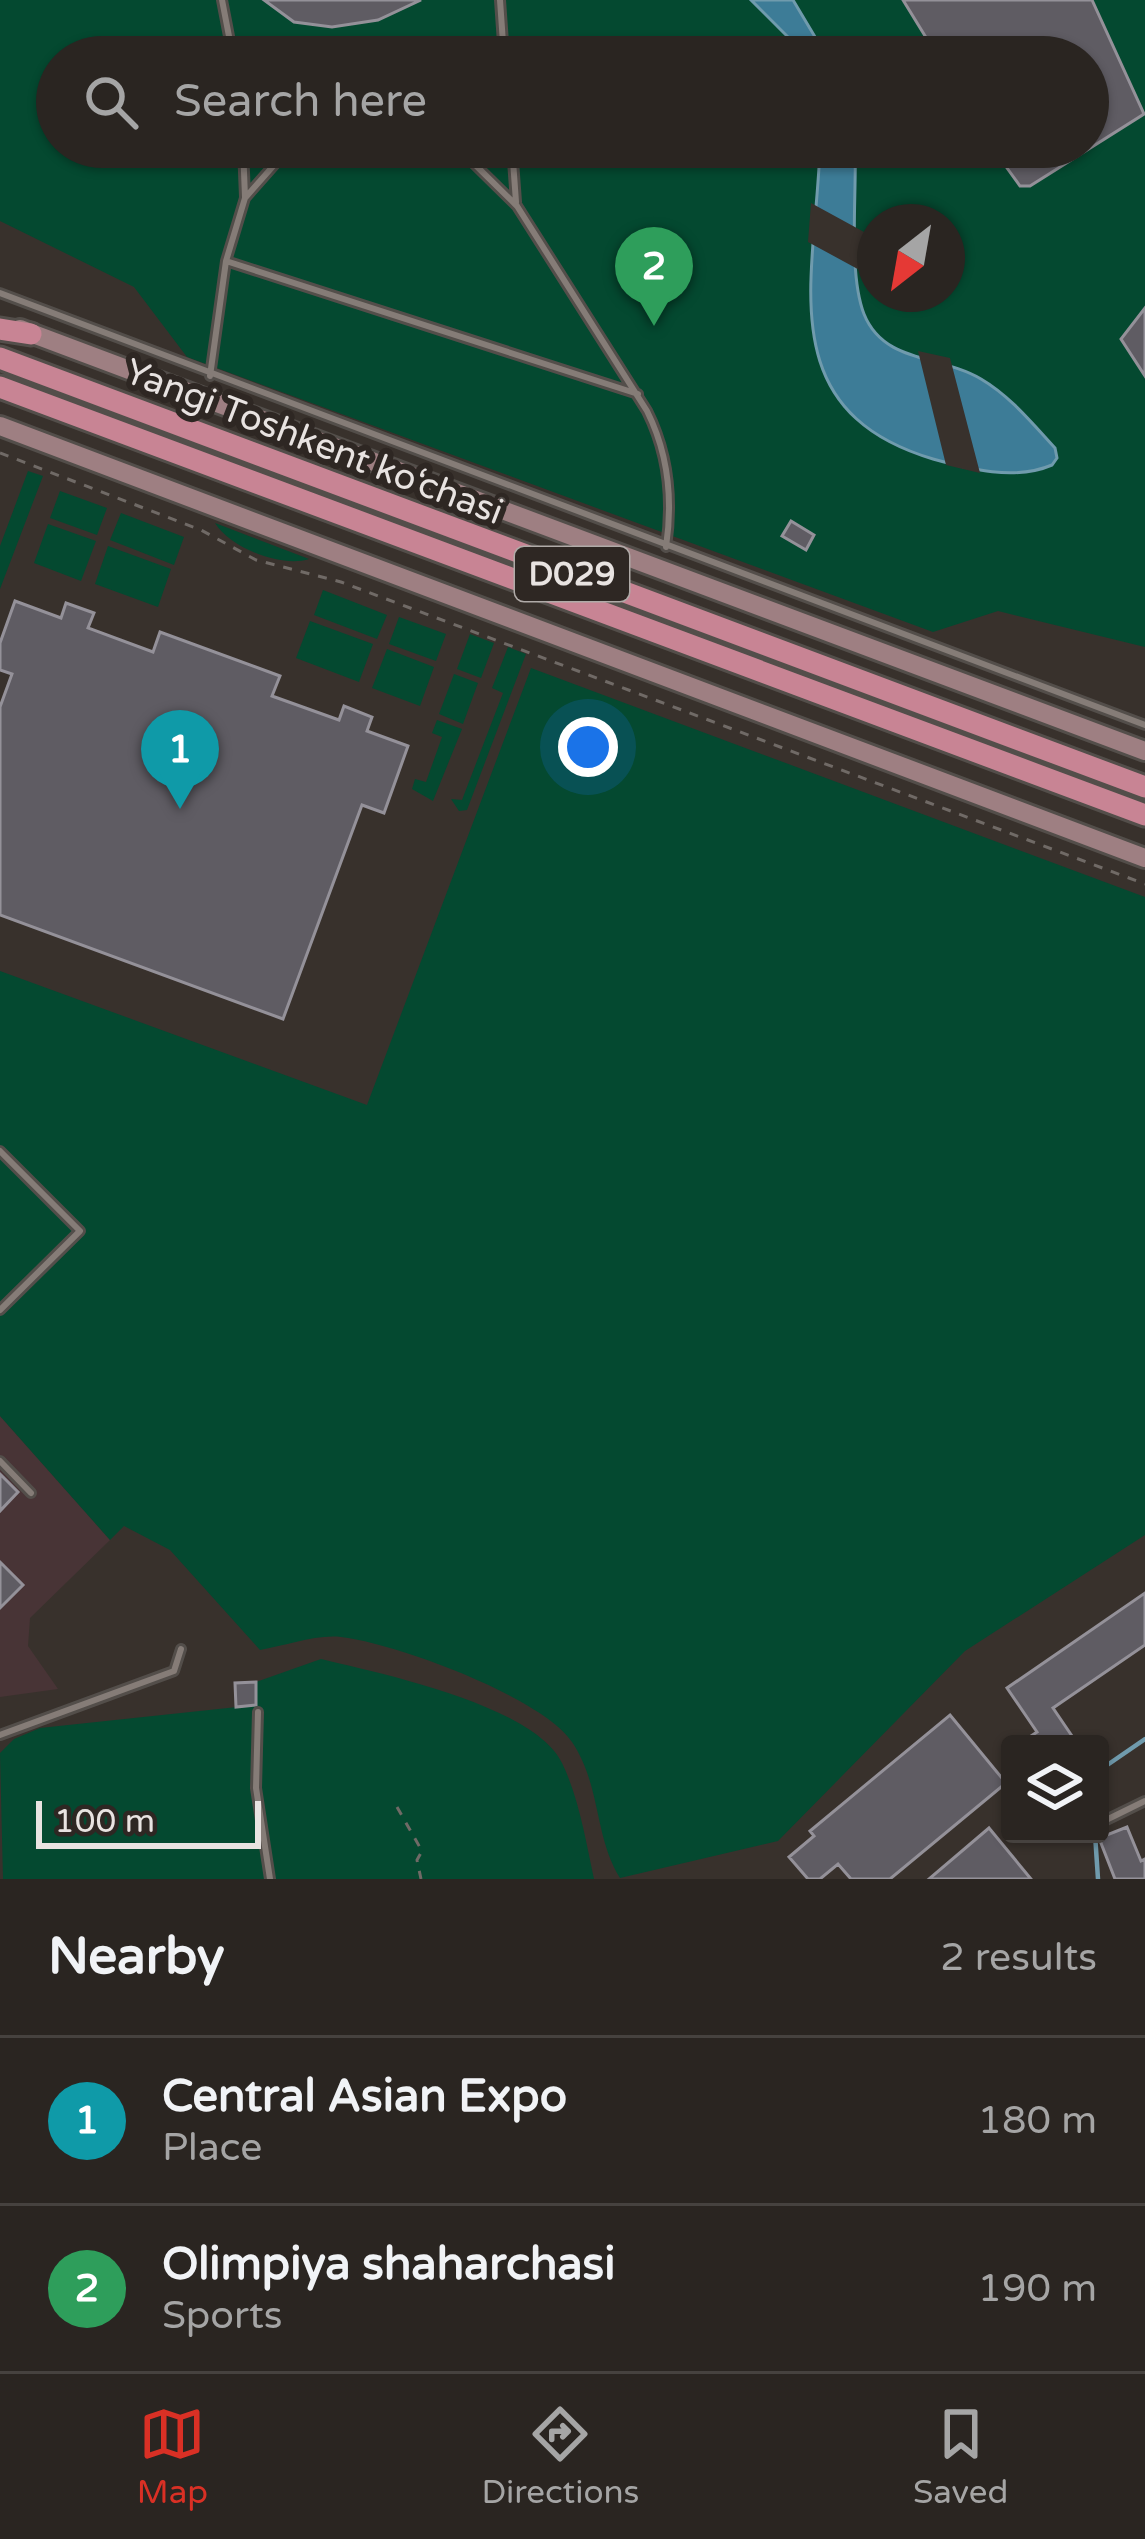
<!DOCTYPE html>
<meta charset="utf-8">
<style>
body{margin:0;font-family:"Varela Round",sans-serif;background:#322d2a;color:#f1f3f6}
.controls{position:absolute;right:36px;bottom:36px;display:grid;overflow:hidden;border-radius:12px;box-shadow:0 3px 9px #0004}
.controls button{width:108px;height:108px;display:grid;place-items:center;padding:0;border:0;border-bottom:3px solid #46423f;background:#2a2521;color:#f1f3f6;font:60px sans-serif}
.compass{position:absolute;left:857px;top:204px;width:108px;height:108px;border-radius:50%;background:#2a2521;box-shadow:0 3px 9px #0004;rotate:211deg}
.scale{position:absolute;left:36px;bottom:30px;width:225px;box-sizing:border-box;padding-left:12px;border:6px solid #e8e3e1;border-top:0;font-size:33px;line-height:42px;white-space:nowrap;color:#e8e3e1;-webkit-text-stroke:9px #2e2723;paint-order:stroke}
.you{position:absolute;left:588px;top:747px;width:42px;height:42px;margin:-30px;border:9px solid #fff;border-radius:50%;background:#1a73e8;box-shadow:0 0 0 18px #1a73e833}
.badge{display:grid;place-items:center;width:78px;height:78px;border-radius:50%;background:#d93025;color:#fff;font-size:39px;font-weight:700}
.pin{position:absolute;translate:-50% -99px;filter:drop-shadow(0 3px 6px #0008)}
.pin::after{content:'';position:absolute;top:63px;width:42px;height:36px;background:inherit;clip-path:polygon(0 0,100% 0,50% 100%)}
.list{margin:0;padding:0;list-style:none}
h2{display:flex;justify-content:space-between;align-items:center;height:156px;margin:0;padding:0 48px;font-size:51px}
h2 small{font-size:39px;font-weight:400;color:#a5a5a5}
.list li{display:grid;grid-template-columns:78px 1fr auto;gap:36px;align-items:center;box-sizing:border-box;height:168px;padding:0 48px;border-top:3px solid #46423f}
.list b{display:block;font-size:45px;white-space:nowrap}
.list p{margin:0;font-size:39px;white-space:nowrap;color:#a5a5a5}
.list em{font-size:39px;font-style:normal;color:#a5a5a5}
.icon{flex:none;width:66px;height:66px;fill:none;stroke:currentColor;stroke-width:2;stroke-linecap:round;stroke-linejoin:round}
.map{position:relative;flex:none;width:1145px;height:1879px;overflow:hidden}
.search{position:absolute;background:#2a2521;box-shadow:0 3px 9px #0004;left:36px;right:36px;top:36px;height:132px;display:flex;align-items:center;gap:30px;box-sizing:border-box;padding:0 42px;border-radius:66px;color:#a5a5a5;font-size:45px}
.sheet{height:492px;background:#2a2521}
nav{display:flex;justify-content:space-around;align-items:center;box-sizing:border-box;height:168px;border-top:3px solid #46423f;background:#2a2521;font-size:33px;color:#a5a5a5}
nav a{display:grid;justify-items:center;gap:6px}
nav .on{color:#d93025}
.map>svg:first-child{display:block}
.industrial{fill:#483436}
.green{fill:#044930;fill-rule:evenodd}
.water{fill:#3d7c97;stroke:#709bad;stroke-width:3}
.pier{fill:#38312c}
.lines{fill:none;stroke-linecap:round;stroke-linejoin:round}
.stream{stroke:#709bad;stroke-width:4.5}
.building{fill:#5f5c63;stroke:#949199;stroke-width:3}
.service-casing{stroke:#534e4a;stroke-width:12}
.secondary-casing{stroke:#534e4a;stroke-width:24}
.trunk-casing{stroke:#534e4a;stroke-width:27}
.path{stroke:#706a66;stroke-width:3;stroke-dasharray:9 9;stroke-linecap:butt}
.service{stroke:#857c77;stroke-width:6}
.secondary{stroke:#9e7f82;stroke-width:18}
.trunk{stroke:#c88494;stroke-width:21}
.labels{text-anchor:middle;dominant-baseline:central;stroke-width:12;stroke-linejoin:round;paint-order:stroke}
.shield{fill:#2e2723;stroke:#b0aba8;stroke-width:3}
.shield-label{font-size:33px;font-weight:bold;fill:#e8e3e1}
.street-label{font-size:36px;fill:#e8e3e1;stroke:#2e2723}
</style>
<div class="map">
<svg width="1145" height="1879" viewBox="0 0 1145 1879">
<rect width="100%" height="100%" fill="#38312c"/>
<path class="industrial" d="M0,1416L110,1540L30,1618L28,1646L58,1689L0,1697Z"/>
<path class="green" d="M0,0H1145V647L998,611L933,632L187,357L134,287L0,221ZM57,57H1088V147H57ZM875,222H947V294H875Z
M28,471L43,476L0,589V546Z
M60,491L107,508L97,535L50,518Z
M121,513L184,537L174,565L110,540Z
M215,523L309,559C282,568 230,548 215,523Z
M48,524L96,541L81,581L34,563Z
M108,546L171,569L158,607L95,584Z
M323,590L387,615L377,639L314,615Z
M399,617L446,634L436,661L389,644Z
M310,621L373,644L359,682L296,658Z
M470,634L494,643L481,678L457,669Z
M508,647L526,654L467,810L459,811L451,799L462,800L503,693L492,688Z
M387,649L434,667L420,706L372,688Z
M531,668L1145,897V1535L965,1651L778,1841L620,1878C594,1836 601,1785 572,1742C542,1697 395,1643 341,1637C317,1634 284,1646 260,1650L170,1550L124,1526L110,1540L0,1416V971L367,1105Z
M454,674L478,683L463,724L439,714Z
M437,720L462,729L433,801L412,789L415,779L426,782L442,737L432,733Z
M321,1659C379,1673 534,1705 562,1763C579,1798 586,1842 594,1879H3L0,1753L14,1739L40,1728L256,1705V1682Z"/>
<path class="water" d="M751,0H793L827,57H799L792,41Z
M820,147H855C857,193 848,273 864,314C884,364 941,355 981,379C1010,396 1032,423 1055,448L1057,458L1052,465C1015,481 969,469 933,459C769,410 816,276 820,147Z"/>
<path class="pier" d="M811,203L864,232L865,273L808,242Z
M918,351L950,358L980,473L946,465Z"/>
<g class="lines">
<path class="stream" d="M1100,1770L1145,1739
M1095,1834L1098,1879"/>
</g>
<path class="building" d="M264,0H421L378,20L332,27L294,22Z
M903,0H1092L1144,114L1030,186H1020L992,147H1088V57H938Z
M1145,308V376L1121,339Z
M791,521L814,535L806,550L782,536Z
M15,601L61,618L66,603L94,613L88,628L153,652L160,632L280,676L272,696L339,720L344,706L372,717L367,731L408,746L384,813L362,805L283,1019L0,915V707L12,674L0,670V643Z
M0,1474L18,1492L0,1511Z
M0,1562L23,1585L0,1608Z
M1145,1593V1645L1053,1708L1074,1739L1019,1744L1037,1732L1007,1688Z
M256,1682V1705L236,1707L235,1683Z
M950,1715L1006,1783L890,1879H851L838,1864L820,1879H808L789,1857L814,1836L810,1831Z
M1127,1827L1141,1861L1145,1859V1879H1115L1099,1838Z
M989,1828L1031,1879H929Z"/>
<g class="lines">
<defs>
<path id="service" d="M222,0L233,57
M500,0L504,57
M243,147L245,197
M290,147L245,198L226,261L638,394
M457,147L517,206L647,411C669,455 673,500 666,547
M512,147L516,202
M0,293L1145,725
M210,376L226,261
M0,1151L80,1231L0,1310
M0,1461L31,1493
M258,1712L256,1788L270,1879
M0,1735L174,1671L181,1649
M1100,1823L1145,1801"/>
<path id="secondary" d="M20,329L1145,751
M0,426L1145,858"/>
<path id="trunk" d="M0,329L31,334
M0,358L1145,787
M0,387L1145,815"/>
</defs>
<use href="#service" class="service-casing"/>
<use href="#secondary" class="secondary-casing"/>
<use href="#trunk" class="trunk-casing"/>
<path class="path" d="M0,453L201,530L256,560L341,582L1145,884
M397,1807L422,1851L417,1860L421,1879"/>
<use href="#service" class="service"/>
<use href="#secondary" class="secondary"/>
<use href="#trunk" class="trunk"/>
</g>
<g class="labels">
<rect class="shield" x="515" y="547" width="114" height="54" rx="9"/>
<g class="shield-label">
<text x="572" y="574">D029</text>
</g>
<g class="street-label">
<text transform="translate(314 442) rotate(21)">Yangi Toshkent ko‘chasi</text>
</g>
</g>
</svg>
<div class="controls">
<button><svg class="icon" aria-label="layers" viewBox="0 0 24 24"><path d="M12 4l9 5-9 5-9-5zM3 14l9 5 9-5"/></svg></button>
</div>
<svg class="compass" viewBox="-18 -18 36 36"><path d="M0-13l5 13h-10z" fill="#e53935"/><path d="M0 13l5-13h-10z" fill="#a5a5a5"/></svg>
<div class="scale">100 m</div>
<div class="you"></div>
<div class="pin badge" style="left:180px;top:809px;background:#0f9aa8">1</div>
<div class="pin badge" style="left:654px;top:326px;background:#2e9e5b">2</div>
<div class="search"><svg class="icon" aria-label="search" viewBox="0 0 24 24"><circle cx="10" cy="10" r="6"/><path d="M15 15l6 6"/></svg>Search here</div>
</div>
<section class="sheet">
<h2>Nearby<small>2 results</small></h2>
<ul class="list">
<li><span class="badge" style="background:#0f9aa8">1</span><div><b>Central Asian Expo</b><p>Place</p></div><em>180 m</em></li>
<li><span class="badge" style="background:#2e9e5b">2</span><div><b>Olimpiya shaharchasi</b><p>Sports</p></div><em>190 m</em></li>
</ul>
</section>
<nav>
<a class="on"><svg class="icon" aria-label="map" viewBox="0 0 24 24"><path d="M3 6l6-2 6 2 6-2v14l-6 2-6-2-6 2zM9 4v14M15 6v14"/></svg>Map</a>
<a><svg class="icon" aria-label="directions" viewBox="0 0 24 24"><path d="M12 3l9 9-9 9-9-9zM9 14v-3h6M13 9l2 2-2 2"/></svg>Directions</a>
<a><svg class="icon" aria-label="saved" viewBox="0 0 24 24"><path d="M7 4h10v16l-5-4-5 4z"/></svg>Saved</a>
</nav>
